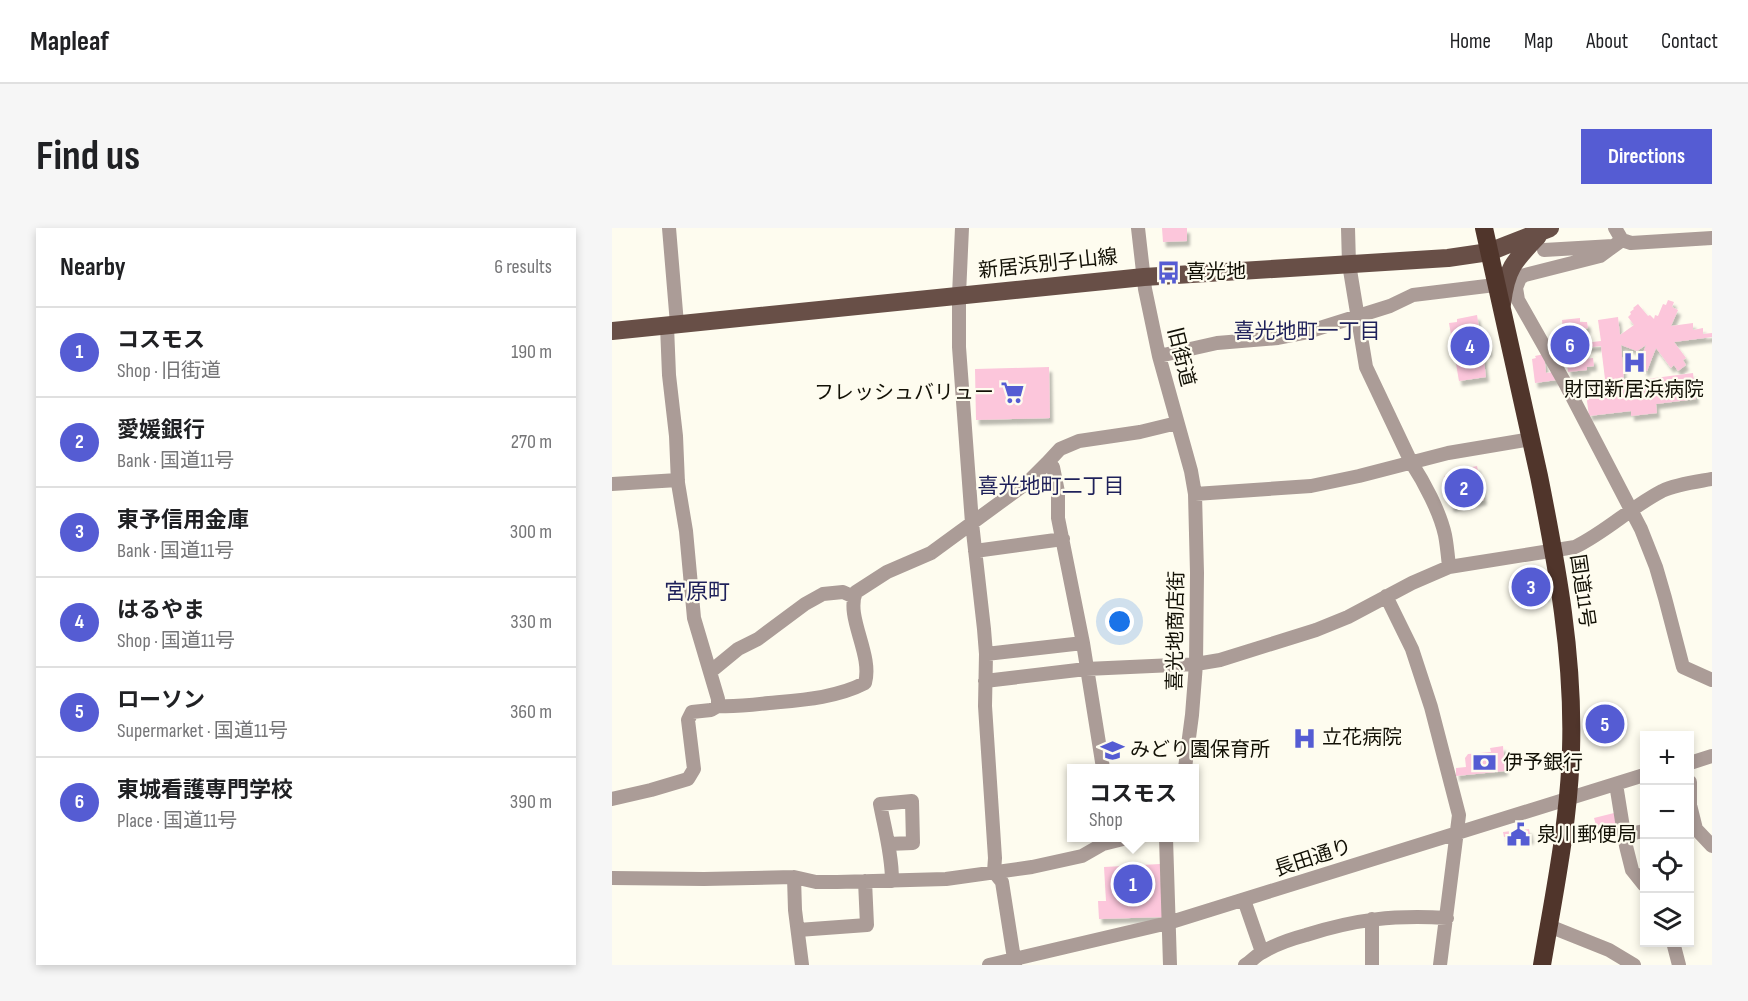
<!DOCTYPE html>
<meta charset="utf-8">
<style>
body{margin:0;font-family:"Sofia Sans Condensed","Noto Sans JP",sans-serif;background:#f6f6f6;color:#202124}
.controls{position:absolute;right:18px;bottom:18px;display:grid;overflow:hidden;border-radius:0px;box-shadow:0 3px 9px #0003}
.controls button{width:54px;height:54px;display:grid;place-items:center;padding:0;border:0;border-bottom:2px solid #e0e0e0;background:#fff;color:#202124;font:30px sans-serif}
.you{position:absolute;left:508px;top:394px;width:21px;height:21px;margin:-15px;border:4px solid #fff;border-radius:50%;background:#1a73e8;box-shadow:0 0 0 9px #1a73e833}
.badge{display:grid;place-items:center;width:39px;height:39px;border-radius:50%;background:#555cd3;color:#fff;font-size:20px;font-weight:700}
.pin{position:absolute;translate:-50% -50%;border:3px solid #fff;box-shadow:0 2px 6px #0006}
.popup{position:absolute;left:455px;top:536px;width:132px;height:78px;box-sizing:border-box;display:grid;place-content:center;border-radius:0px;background:#fff;filter:drop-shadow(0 2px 4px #0005);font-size:20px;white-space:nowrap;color:#757577}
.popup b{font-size:22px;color:#202124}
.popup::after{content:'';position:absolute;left:50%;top:100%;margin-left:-12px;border:12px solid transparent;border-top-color:#fff}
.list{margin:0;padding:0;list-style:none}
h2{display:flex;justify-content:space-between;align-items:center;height:78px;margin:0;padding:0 24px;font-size:26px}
h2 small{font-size:20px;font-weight:400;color:#757577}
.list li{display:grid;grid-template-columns:39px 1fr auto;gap:18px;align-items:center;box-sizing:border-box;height:90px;padding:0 24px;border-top:2px solid #e0e0e0}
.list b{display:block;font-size:22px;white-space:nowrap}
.list p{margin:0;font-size:20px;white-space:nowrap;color:#757577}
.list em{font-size:20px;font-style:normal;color:#757577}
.icon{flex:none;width:33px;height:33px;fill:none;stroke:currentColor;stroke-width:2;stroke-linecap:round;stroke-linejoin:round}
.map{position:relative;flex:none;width:1100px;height:737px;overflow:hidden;border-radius:0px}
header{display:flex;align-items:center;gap:36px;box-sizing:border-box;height:84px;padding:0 30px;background:#fff;border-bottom:2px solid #e0e0e0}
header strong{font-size:28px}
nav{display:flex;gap:33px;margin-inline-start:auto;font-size:21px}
.intro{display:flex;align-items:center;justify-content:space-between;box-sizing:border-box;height:144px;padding:0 36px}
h1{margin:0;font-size:42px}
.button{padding:15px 27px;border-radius:0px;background:#555cd3;color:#fff;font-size:21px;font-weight:700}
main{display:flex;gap:36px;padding:0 36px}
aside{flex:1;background:#fff;border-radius:0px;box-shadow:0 3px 9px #0003}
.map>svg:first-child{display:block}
.building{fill:#fcc6db;filter:url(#shadow)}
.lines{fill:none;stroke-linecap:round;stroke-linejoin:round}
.minor{stroke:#ab9c97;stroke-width:14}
.major{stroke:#684f47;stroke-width:18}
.highway{stroke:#50352b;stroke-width:18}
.labels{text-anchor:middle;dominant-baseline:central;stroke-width:4.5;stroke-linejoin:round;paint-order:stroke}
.street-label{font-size:20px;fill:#121005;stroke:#fefcef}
.poi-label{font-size:20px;fill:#121005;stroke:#fefcef;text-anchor:start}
.neighbourhood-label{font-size:21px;fill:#1f215a;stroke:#fefcef}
.quarter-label{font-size:22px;fill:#1f215a;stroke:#fefcef}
</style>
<header>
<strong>Mapleaf</strong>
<nav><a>Home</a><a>Map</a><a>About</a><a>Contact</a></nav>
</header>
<div class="intro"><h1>Find us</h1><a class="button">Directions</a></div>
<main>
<aside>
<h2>Nearby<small>6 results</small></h2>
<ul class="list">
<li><span class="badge">1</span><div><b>コスモス</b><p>Shop · 旧街道</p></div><em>190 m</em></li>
<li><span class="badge">2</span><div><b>愛媛銀行</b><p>Bank · 国道11号</p></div><em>270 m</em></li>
<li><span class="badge">3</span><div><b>東予信用金庫</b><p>Bank · 国道11号</p></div><em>300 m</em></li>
<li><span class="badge">4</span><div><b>はるやま</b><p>Shop · 国道11号</p></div><em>330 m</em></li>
<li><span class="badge">5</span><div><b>ローソン</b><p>Supermarket · 国道11号</p></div><em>360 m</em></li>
<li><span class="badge">6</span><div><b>東城看護専門学校</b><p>Place · 国道11号</p></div><em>390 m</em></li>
</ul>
</aside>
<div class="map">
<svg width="1100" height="737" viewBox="0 0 1100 737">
<defs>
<filter id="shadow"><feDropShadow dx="3" dy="5" stdDeviation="1.5" flood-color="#0004"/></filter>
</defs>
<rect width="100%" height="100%" fill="#fefcef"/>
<path class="building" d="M550,0H575V13L551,14Z
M1056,72L1062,74L1060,79L1066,82L1059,98L1081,95V102L1091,100V106L1100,105V109L1062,114L1074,130L1071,132L1074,137L1066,143L1062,137L1059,140L1044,120L1035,143L1031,142L1032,138L1027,136L1034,117L1025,123L1009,117L1012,152L1027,150V152L1081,145L1084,171L1044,176L1045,185L1019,188V183L977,188L973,158H976L975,153L993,151L989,118L972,120L974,131L981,130L982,138L975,139V142L956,144L954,124L945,125L944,113L952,112L950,92L968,90V94H975L976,100L970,101L972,115L989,113L986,92L1006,89L1008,107L1022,97L1016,89L1019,86L1018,84L1022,81L1021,80L1026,76L1036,88L1038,87L1042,91L1043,87L1046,88L1051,76L1054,77Z
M865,87L869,112L875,111L877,124L871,125L874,149L847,153L837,95L845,94V91Z
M932,126L934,145L942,144L945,152L923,155L920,131L924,130L923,128Z
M437,139L438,190L364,192L363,141Z
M865,238L872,272L839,279L832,248L850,245V241Z
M932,347L935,368L907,372L904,351Z
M891,518L893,543L844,548V540L854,539L853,530L856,526L879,524L878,520Z
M1002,585L1006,598L986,604L982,590Z
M917,601L919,611L903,613L902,608L892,609L891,604Z
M548,636L550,689L487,691L486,673H494L492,639Z"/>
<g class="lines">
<path class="minor" d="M57,0L65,96
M350,0L347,67V119L360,295L372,401L374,426L373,478L383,630L382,644L390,654L403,737
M526,0L533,61L547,128L579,243L583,266L585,345L584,436L580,487L573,540
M736,0L737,36L754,139L799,234C812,254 828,284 833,307C835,317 836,329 837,339
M1003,0L1010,12L1019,15L1100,10
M1010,12L988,28L913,47L908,50L904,60L906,72L953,155L1029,301L1044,339L1053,370L1071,439L1100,452
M932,22L1001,18
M547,128L605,115L666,110L692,105L778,78L801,67L883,57
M435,235L441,239L446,264V290L471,415L491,540
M0,256L66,252
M583,266L699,258L747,248L836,225L919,211
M363,323L451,311
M774,368L800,421L819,479L847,587L828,737
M374,426L471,415
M98,444L126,421L146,411L193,376L211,366L231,364L242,369
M373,453L474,441L584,436L608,432L704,402L736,389L800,355L837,339L963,319C994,304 1019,279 1050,263C1065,256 1083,254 1100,251
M106,478C123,479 140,477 157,475C189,472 224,470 253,455C261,426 233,389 244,364L275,344L319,325L416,254L435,235L448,221L467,213L528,204L565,195
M1078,535L1100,528
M1078,554V577L1084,601L1100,618
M1004,556L1014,618L1020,642L1032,657
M0,571L39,562L76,551L82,541L76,492L80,484L99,482L106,478V471L82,390L74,303L66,255L64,208L57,147L55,98
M1012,607L1032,603
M554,610L558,737
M276,616L301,615L300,573L268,576C273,602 280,627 280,653
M182,649L183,682L190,737
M0,650L92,651L182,649L204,654H225L334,651L420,639L470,628L491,616L515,610
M632,672L650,724
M760,691V737
M937,698L997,722L1022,737
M186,702L255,697L253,653
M1061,714L1067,737
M377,737L556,695L1032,547
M633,737C639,734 644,727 651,724C664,716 679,711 694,707C744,691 782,687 835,690"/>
<path class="major" d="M890,76C894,41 902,33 926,8
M0,103L532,49L836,30L877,24L938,0"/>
<path class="highway" d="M872,0C890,83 909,165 927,248C945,338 962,429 959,522C957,594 942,666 930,737"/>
</g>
<defs>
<symbol id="bus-bare" viewBox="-9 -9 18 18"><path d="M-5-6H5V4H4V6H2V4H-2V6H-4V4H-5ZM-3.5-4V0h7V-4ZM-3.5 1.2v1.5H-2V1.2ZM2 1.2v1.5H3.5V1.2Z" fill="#555cd3" stroke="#fefcef" stroke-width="2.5" paint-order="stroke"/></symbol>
<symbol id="hospital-bare" viewBox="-9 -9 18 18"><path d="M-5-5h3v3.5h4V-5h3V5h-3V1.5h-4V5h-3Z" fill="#555cd3" stroke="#fefcef" stroke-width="2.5" paint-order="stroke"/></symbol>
<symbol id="supermarket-bare" viewBox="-9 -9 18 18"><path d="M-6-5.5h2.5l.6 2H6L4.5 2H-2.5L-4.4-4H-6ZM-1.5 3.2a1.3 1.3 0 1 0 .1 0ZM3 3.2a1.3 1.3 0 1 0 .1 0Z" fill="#555cd3" stroke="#fefcef" stroke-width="2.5" paint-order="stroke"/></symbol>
<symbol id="school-bare" viewBox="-9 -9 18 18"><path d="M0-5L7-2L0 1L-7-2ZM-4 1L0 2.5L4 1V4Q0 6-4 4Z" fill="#555cd3" stroke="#fefcef" stroke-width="2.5" paint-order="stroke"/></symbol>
<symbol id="bank-bare" viewBox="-9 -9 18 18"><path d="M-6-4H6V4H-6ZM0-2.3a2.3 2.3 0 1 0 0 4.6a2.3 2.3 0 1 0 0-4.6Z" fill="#555cd3" stroke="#fefcef" stroke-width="2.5" paint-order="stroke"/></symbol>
<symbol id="civic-bare" viewBox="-9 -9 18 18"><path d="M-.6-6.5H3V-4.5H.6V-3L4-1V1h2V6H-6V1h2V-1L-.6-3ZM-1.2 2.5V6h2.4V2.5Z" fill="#555cd3" stroke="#fefcef" stroke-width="2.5" paint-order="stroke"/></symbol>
</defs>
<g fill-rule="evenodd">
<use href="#bus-bare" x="540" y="28" width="33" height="33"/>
<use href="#hospital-bare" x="1006" y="118" width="33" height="33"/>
<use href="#supermarket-bare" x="384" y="148" width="33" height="33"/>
<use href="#hospital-bare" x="676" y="494" width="33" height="33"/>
<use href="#school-bare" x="484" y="506" width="33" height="33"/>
<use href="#bank-bare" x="856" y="518" width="33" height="33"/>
<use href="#civic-bare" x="890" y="590" width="33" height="33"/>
</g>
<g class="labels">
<g class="street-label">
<text transform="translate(436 36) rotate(-6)">新居浜別子山線</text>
<text transform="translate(569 129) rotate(76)">旧街道</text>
<text transform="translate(970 363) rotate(82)">国道11号</text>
<text transform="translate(564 403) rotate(-89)">喜光地商店街</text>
<text transform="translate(701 630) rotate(-18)">長田通り</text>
</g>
<g class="poi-label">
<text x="574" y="44">喜光地</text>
<text x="1022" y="162" text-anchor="middle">財団新居浜病院</text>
<text x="382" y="165" text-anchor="end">フレッシュバリュー</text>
<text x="710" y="510">立花病院</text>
<text x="518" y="522">みどり園保育所</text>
<text x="891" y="535">伊予銀行</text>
<text x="925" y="607">泉川郵便局</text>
</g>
<g class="neighbourhood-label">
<text x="695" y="103">喜光地町一丁目</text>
<text x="439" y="258">喜光地町二丁目</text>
</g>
<g class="quarter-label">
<text x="85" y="364">宮原町</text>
</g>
</g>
</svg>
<div class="controls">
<button>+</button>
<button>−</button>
<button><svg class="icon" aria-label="locate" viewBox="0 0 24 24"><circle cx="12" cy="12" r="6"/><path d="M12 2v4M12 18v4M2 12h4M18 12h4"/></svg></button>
<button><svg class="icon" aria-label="layers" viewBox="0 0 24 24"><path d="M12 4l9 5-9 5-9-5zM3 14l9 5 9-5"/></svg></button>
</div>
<div class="you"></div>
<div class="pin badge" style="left:521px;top:656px">1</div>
<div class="popup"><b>コスモス</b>Shop</div>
<div class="pin badge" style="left:852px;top:260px">2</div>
<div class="pin badge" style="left:919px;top:359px">3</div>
<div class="pin badge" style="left:858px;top:118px">4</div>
<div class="pin badge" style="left:993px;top:496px">5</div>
<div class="pin badge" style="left:958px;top:117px">6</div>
</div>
</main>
